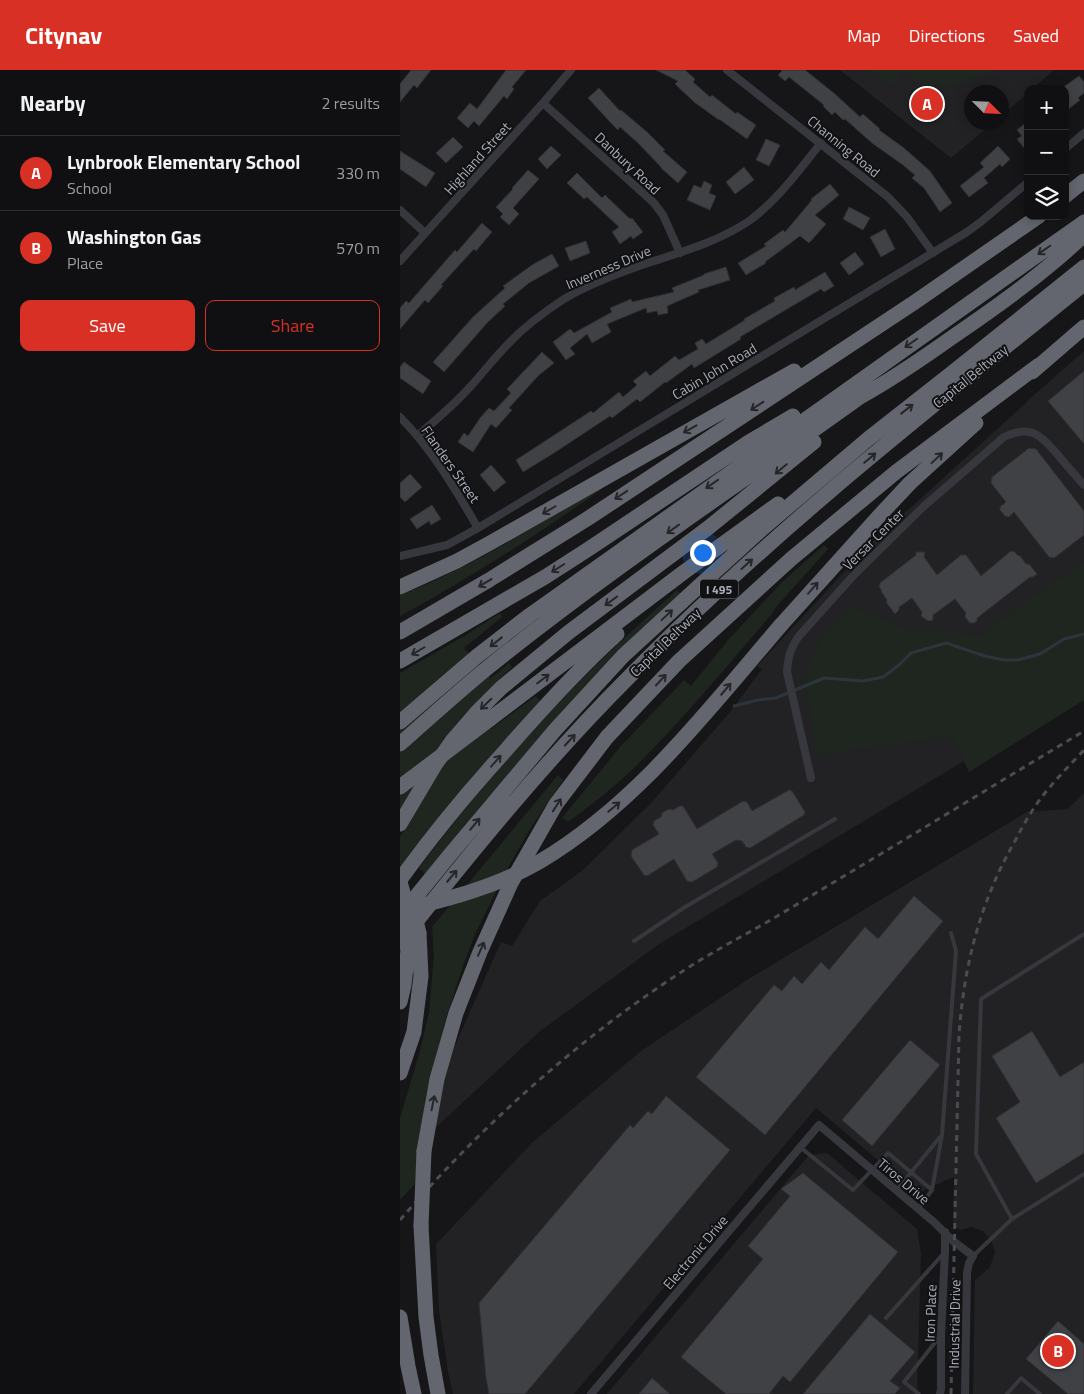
<!DOCTYPE html>
<meta charset="utf-8">
<style>
body{margin:0;font-family:"Titillium Web",sans-serif;background:#19191b;color:#f1f3f6}
.controls{position:absolute;right:15px;top:15px;display:grid;overflow:hidden;border-radius:10px;box-shadow:0 2px 12px #0003}
.controls button{width:45px;height:45px;display:grid;place-items:center;padding:0;border:0;border-bottom:1px solid #303032;background:#101012;color:#f1f3f6;font:25px sans-serif}
.compass{position:absolute;left:564px;top:15px;width:45px;height:45px;border-radius:50%;background:#101012;box-shadow:0 2px 12px #0003;rotate:114deg}
.you{position:absolute;left:302px;top:482px;width:18px;height:18px;margin:-12px;border:4px solid #fff;border-radius:50%;background:#1a73e8;box-shadow:0 0 0 8px #1a73e833}
.badge{display:grid;place-items:center;width:32px;height:32px;border-radius:50%;background:#d93025;color:#fff;font-size:16px;font-weight:700}
.pin{position:absolute;translate:-50% -50%;border:2px solid #fff;box-shadow:0 1px 5px #0006}
.list{margin:0;padding:0;list-style:none}
h2{display:flex;justify-content:space-between;align-items:center;height:65px;margin:0;padding:0 20px;font-size:21px}
h2 small{font-size:16px;font-weight:400;color:#9c9d9f}
.list li{display:grid;grid-template-columns:32px 1fr auto;gap:15px;align-items:center;box-sizing:border-box;height:75px;padding:0 20px;border-top:1px solid #303032}
.list b{display:block;font-size:19px;white-space:nowrap}
.list p{margin:0;font-size:16px;white-space:nowrap;color:#9c9d9f}
.list em{font-size:16px;font-style:normal;color:#9c9d9f}
.actions{display:flex;gap:10px;padding:15px 20px}
.actions a{flex:1;padding:11px 0;border:1px solid #d93025;border-radius:10px;text-align:center;font-size:18px;color:#d93025}
.actions .main{background:#d93025;color:#fff}
.icon{flex:none;width:28px;height:28px;fill:none;stroke:currentColor;stroke-width:2;stroke-linecap:round;stroke-linejoin:round}
.map{position:relative;flex:none;width:684px;height:1324px;overflow:hidden}
header{display:flex;align-items:center;gap:30px;box-sizing:border-box;height:70px;padding:0 25px;background:#d93025;color:#fff}
header strong{font-size:24px}
nav{display:flex;gap:28px;margin-inline-start:auto;font-size:18px}
main{display:flex}
aside{flex:1;background:#101012}
.map>svg:first-child{display:block}
.built{fill:#222225}
.green{fill:#1e261f}
.lines{fill:none;stroke-linecap:round;stroke-linejoin:round}
.stream{stroke:#2c353c;stroke-width:3}
.building{fill:#404145;stroke:#303034}
.service{stroke:#37383d;stroke-width:4}
.minor{stroke:#37383d;stroke-width:8}
.motorway{stroke:#63666e;stroke-width:15}
.rail{stroke:#4a4c52;stroke-width:3;stroke-dasharray:6 5;stroke-linecap:butt}
.motorway-bridge{stroke:#63666e;stroke-width:15}
.oneway{stroke:#26262a}
.labels{text-anchor:middle;dominant-baseline:central;stroke-width:4;stroke-linejoin:round;paint-order:stroke}
.shield{fill:#111113;stroke:#7b7e86;stroke-width:1}
.shield-label{font-size:12px;font-weight:bold;fill:#a8adb8}
.street-label{font-size:14px;fill:#a8adb8;stroke:#111113}
</style>
<header>
<strong>Citynav</strong>
<nav><a>Map</a><a>Directions</a><a>Saved</a></nav>
</header>
<main>
<aside>
<h2>Nearby<small>2 results</small></h2>
<ul class="list">
<li><span class="badge">A</span><div><b>Lynbrook Elementary School</b><p>School</p></div><em>330 m</em></li>
<li><span class="badge">B</span><div><b>Washington Gas</b><p>Place</p></div><em>570 m</em></li>
</ul>
<div class="actions"><a class="main">Save</a><a>Share</a></div>
</aside>
<div class="map">
<svg width="684" height="1324" viewBox="0 0 684 1324">
<rect width="100%" height="100%" fill="#161618"/>
<path class="built" d="M440,0H654L632,19H628V23L602,45V22H572V52L593,53L551,88Z
M684,281V619L259,874L139,962L31,1062L37,1032L53,980L101,872L112,876L140,831L182,801L252,732L330,642L362,599L357,596L466,478L626,333V332Z
M684,723V1324H573L575,1210L590,1197L595,1182L591,1170L583,1161L571,1157L560,1160L553,1155L554,1107L517,1123L416,1038L174,1324H53L48,1302L39,1240L36,1174L133,1072L241,981L347,910L627,742L668,739Z
M427,1083L517,1159L521,1184L517,1324H207L409,1085Z"/>
<path class="green" d="M471,0H596C581,11 551,19 532,15C522,12 512,6 503,2L494,16L470,1Z
M201,417L202,419C137,465 70,508 0,546V525C70,498 136,456 201,417Z
M424,475L428,479L377,536L370,546C326,597 282,651 233,699C213,718 191,735 168,752L162,748L220,677L284,610L291,616L328,570L382,512Z
M684,493V630L569,702L552,667L493,673L417,686L408,632L405,600L427,563L452,537L511,560L543,561L578,568L641,521Z
M277,520L282,524L131,681L86,730L25,804L19,798C70,730 125,666 185,606C215,576 246,548 277,520Z
M100,543L102,547L64,578L91,608L109,593L112,597C88,620 64,643 43,670C27,692 14,716 0,739V603L66,565Z
M136,626L140,631L76,702L0,798V767L34,708L79,650L91,659Z
M158,705L163,710L130,759L110,794L76,862L64,893L45,951L27,1020L18,1080L15,1114L0,1130V1048L20,981L29,942L34,886L32,857Z"/>
<g class="lines">
<path class="stream" d="M334,636L358,630L376,628L424,608L463,611L483,607L499,595L511,583L546,573L585,586L604,590H618L640,584L664,569L684,564"/>
</g>
<path class="building" d="M11,0H31L17,18L14,15L0,32V14Z
M106,0H126L112,17L114,19L107,29L104,26L79,56L74,51L68,58L57,48L70,33L77,39Z
M256,0H285L295,9L293,12L310,27L312,25L336,44L337,42L356,55L347,69L319,49V50L294,32L275,14L278,11Z
M381,0H405L435,24L460,47L463,44L480,59L479,60L504,78L530,101L552,133L540,142L524,118L512,108L515,105L503,95L472,73L445,49L443,50L435,42L432,45L423,36L424,35L389,7L385,11L378,5L382,1Z
M679,6L684,12V23L678,28L680,30L665,42V16Z
M199,18L220,41L221,40L247,62L265,80L263,81L287,102L278,113L261,98V97L238,73L220,57L218,60L210,52L188,28Z
M628,51V83L617,69L622,66L617,60Z
M53,67L63,77L46,93L36,83Z
M366,69L380,75L369,96L356,90Z
M151,76L161,85L147,99L138,89Z
M598,76L610,89L602,97L600,94L584,108L588,113L569,127L560,116L584,97L580,93Z
M0,81L35,103L26,117L0,99Z
M344,97L354,110L335,124L326,112Z
M128,100L139,109L113,138L119,144L109,155L100,147L103,144L96,137L113,119L112,118Z
M177,103L202,128L205,125L230,149L232,148L243,162L233,169L231,166L220,174L212,162L219,157L187,127L184,129L167,113Z
M304,111L312,115L309,123L316,126L310,140L287,130L294,115L301,118Z
M430,114L439,125L415,145L426,154L409,173L400,166L365,192L366,193L346,205L338,193L366,176L364,174L383,160L385,162L412,130L411,129Z
M449,137L470,148L463,160L443,149Z
M82,153L92,162L76,181L74,179L41,215L43,216L28,233L25,230L0,259V238L6,231L9,233L55,180L57,182Z
M485,159L495,179L481,187L470,167Z
M186,171L190,183L170,191L165,178Z
M455,182L464,194L449,205L440,193Z
M152,184L159,196L129,213L103,234L105,236L87,253L44,302L33,292L73,247L105,218L103,216L132,195Z
M326,197L330,210L298,220L299,222L267,236L268,243L258,245L257,241L247,243L246,238L207,254L211,262L192,273L187,264L170,278L175,284L166,290L153,272L170,259L174,263L212,242L210,238L231,229L232,232L274,222L272,218L304,205V204Z
M425,202L434,216L424,222L421,219L340,267L341,269L294,298L292,294L266,313L265,312L240,332L237,329L212,348L210,346L154,383L123,402L116,390L191,341L193,343L219,322L223,327L237,315L233,311L246,301L250,306L275,286L279,290L298,279L295,273L302,269L306,274L345,250L344,249L375,231L374,228L394,217L395,220Z
M142,282L154,293L138,306L109,338L112,340L96,358L91,354L73,382L58,372L64,363L68,366L80,348L89,338L94,341L111,323L107,319Z
M4,292L31,311L23,324L0,308V297Z
M684,301V374L648,331Z
M629,378L636,379L684,441V465L654,488L649,487L614,442L609,447L605,446L600,440V437L606,432L591,413L592,407Z
M91,395L106,412L94,422L80,405Z
M10,404L22,417L5,432L0,427V413Z
M32,435L41,449L31,455L29,451L17,459L10,449Z
M611,481L615,482L617,485L620,486L626,494H629L637,504L633,507H630L577,548V551L574,553H570L565,547L566,543L555,529L533,545V550L528,551L521,546L522,542L512,528L499,537V540L495,544L486,532L487,530L482,523L481,519L479,517L480,513L516,485V482H525L524,487L537,505L561,485H566L581,506Z
M389,720L392,721L405,742L404,745L350,778L346,777L342,771L336,770L312,784L318,793L317,797L292,812L287,811L274,789L247,806L244,805L231,786L232,780L259,764L253,755L254,751L261,747L262,743L269,739L273,740L280,736H283L297,759L343,731L347,732L352,741Z
M514,826L543,851L365,1065L296,1007L374,915L382,921L394,906L402,914L421,892L429,900L465,857L478,869Z
M632,961L660,1007L684,992V1083L636,1113L596,1048L620,1032L592,986Z
M510,970L540,995L472,1076L442,1050Z
M266,1026L330,1080L125,1324H89L86,1308L79,1233L230,1055L233,1058L248,1041L252,1044Z
M403,1103L498,1182L390,1312L383,1306L369,1324H326L281,1287L363,1189L348,1176L390,1126L381,1119Z
M470,1244L515,1282L490,1311L500,1318L495,1324H403Z
M658,1251L684,1274V1324H668L626,1289Z
M252,1308L270,1324H239Z"/>
<g class="lines">
<path class="service" d="M234,871L285,837L435,749
M400,1077L453,1120L488,1083L532,1120
M496,1121L540,1067
M518,1139L532,1120L542,1065L556,881L551,863
M612,1149L576,1084L581,929L684,864
M573,1186L612,1149L684,1104
M486,1248L544,1183
M519,1324L504,1312L540,1266
M607,1324L621,1308L640,1324"/>
<path class="minor" d="M327,0L488,127L507,147L533,183
M143,33L254,133L263,145L280,183
M665,79L684,63
M0,140L25,163
M0,191L143,33L171,0
M0,347C32,379 55,419 78,458
M17,366C36,350 54,335 70,317C83,303 94,288 108,274C124,257 144,242 164,229C191,213 221,202 251,192C285,181 319,171 349,151C378,130 399,100 421,73
M0,486L47,475L78,458L567,162L582,151L628,112
M411,708L387,602C388,587 390,579 399,566L453,506L523,437L604,367C631,354 640,365 658,385C666,395 675,405 684,415
M191,1324L419,1055L535,1153L553,1171L573,1186L569,1193L567,1203L565,1324
M540,1324L541,1319V1265L545,1181V1162"/>
<path class="motorway" d="M665,126L684,111
M632,302L684,257
M0,517L57,491L90,473L394,301
M381,555L480,445L510,413L576,353
M0,562L89,510L187,449L515,232L639,146
M0,591L145,507L187,480L349,372L393,346
M90,649L284,502L378,434
M0,652L76,587L130,545L684,152
M0,674C28,649 57,623 86,599C206,502 335,417 460,327C493,309 523,288 554,266C599,235 644,203 684,165
M0,754L35,695L52,671L78,641L101,618L169,562L308,458L414,372
M0,810C33,764 68,722 106,680C141,640 177,600 217,564
M1,845L49,786L155,660L223,586L298,517L363,458L468,369L552,303L684,197
M0,872C72,781 146,690 228,608C369,464 527,340 684,214
M0,932L4,915L8,880
M0,1003L14,962L21,906L19,863
M24,1081L37,1009L56,943L80,882L111,813L156,734L207,667L279,591L391,489L496,402L639,295
M21,1156L26,1247L31,1285L38,1324
M0,1247L8,1296L14,1324"/>
<path class="rail" d="M0,1150C64,1076 135,1009 213,950C237,932 261,915 286,899C320,877 355,860 389,839C488,780 586,720 684,661
M551,1324L559,965C564,895 580,832 615,771C621,759 628,747 636,735C650,715 667,698 684,680"/>
<path class="motorway-bridge" d="M0,717L90,649
M0,812L7,837L8,880
M13,838L19,863
M0,841C48,829 96,817 139,792C237,734 308,640 381,555
M21,1156L24,1081"/>
</g>
<defs><path id="oneway-shaft" d="M-6 0H5M1.5-3L5.5 0L1.5 3" fill="none" stroke-width="1.6" stroke-linecap="round" stroke-linejoin="round" transform="scale(1.25)"/></defs>
<g class="oneway">
<use href="#oneway-shaft" transform="translate(644 180) rotate(145)"/>
<use href="#oneway-shaft" transform="translate(511 273) rotate(145)"/>
<use href="#oneway-shaft" transform="translate(357 336) rotate(147)"/>
<use href="#oneway-shaft" transform="translate(507 339) rotate(-38)"/>
<use href="#oneway-shaft" transform="translate(290 359) rotate(151)"/>
<use href="#oneway-shaft" transform="translate(470 388) rotate(-40)"/>
<use href="#oneway-shaft" transform="translate(537 388) rotate(-43)"/>
<use href="#oneway-shaft" transform="translate(381 399) rotate(140)"/>
<use href="#oneway-shaft" transform="translate(312 414) rotate(145)"/>
<use href="#oneway-shaft" transform="translate(221 425) rotate(146)"/>
<use href="#oneway-shaft" transform="translate(149 440) rotate(150)"/>
<use href="#oneway-shaft" transform="translate(273 459) rotate(144)"/>
<use href="#oneway-shaft" transform="translate(347 494) rotate(-42)"/>
<use href="#oneway-shaft" transform="translate(158 498) rotate(148)"/>
<use href="#oneway-shaft" transform="translate(85 513) rotate(149)"/>
<use href="#oneway-shaft" transform="translate(413 518) rotate(-49)"/>
<use href="#oneway-shaft" transform="translate(211 531) rotate(144)"/>
<use href="#oneway-shaft" transform="translate(267 545) rotate(-43)"/>
<use href="#oneway-shaft" transform="translate(96 572) rotate(142)"/>
<use href="#oneway-shaft" transform="translate(18 581) rotate(150)"/>
<use href="#oneway-shaft" transform="translate(143 609) rotate(-37)"/>
<use href="#oneway-shaft" transform="translate(261 610) rotate(-47)"/>
<use href="#oneway-shaft" transform="translate(326 619) rotate(-50)"/>
<use href="#oneway-shaft" transform="translate(86 634) rotate(136)"/>
<use href="#oneway-shaft" transform="translate(170 670) rotate(-47)"/>
<use href="#oneway-shaft" transform="translate(96 691) rotate(-49)"/>
<use href="#oneway-shaft" transform="translate(157 735) rotate(-57)"/>
<use href="#oneway-shaft" transform="translate(214 737) rotate(-40)"/>
<use href="#oneway-shaft" transform="translate(75 754) rotate(-50)"/>
<use href="#oneway-shaft" transform="translate(52 806) rotate(-50)"/>
<use href="#oneway-shaft" transform="translate(81 879) rotate(-66)"/>
<use href="#oneway-shaft" transform="translate(33 1033) rotate(-79)"/>
</g>
<g class="labels">
<rect class="shield" x="300" y="509.5" width="38" height="19" rx="4"/>
<g class="shield-label">
<text x="319" y="519">I 495</text>
</g>
<g class="street-label">
<text transform="translate(444 76) rotate(39)">Channing Road</text>
<text transform="translate(77 88) rotate(-48)">Highland Street</text>
<text transform="translate(228 93) rotate(43)">Danbury Road</text>
<text transform="translate(208 197) rotate(-23)">Inverness Drive</text>
<text transform="translate(314 301) rotate(-31)">Cabin John Road</text>
<text transform="translate(570 306) rotate(-39)">Capital Beltway</text>
<text transform="translate(51 394) rotate(55)">Flanders Street</text>
<text transform="translate(473 469) rotate(-45)">Versar Center</text>
<text transform="translate(265 572) rotate(-44)">Capital Beltway</text>
<text transform="translate(504 1111) rotate(40)">Tiros Drive</text>
<text transform="translate(295 1182) rotate(-50)">Electronic Drive</text>
<text transform="translate(530 1243) rotate(-88)">Iron Place</text>
<text transform="translate(554 1254) rotate(-89)">Industrial Drive</text>
</g>
</g>
</svg>
<div class="controls">
<button>+</button>
<button>−</button>
<button><svg class="icon" aria-label="layers" viewBox="0 0 24 24"><path d="M12 4l9 5-9 5-9-5zM3 14l9 5 9-5"/></svg></button>
</div>
<svg class="compass" viewBox="-18 -18 36 36"><path d="M0-13l5 13h-10z" fill="#e53935"/><path d="M0 13l5-13h-10z" fill="#9c9d9f"/></svg>
<div class="you"></div>
<div class="pin badge" style="left:527px;top:34px">A</div>
<div class="pin badge" style="left:658px;top:1281px">B</div>
</div>
</main>
